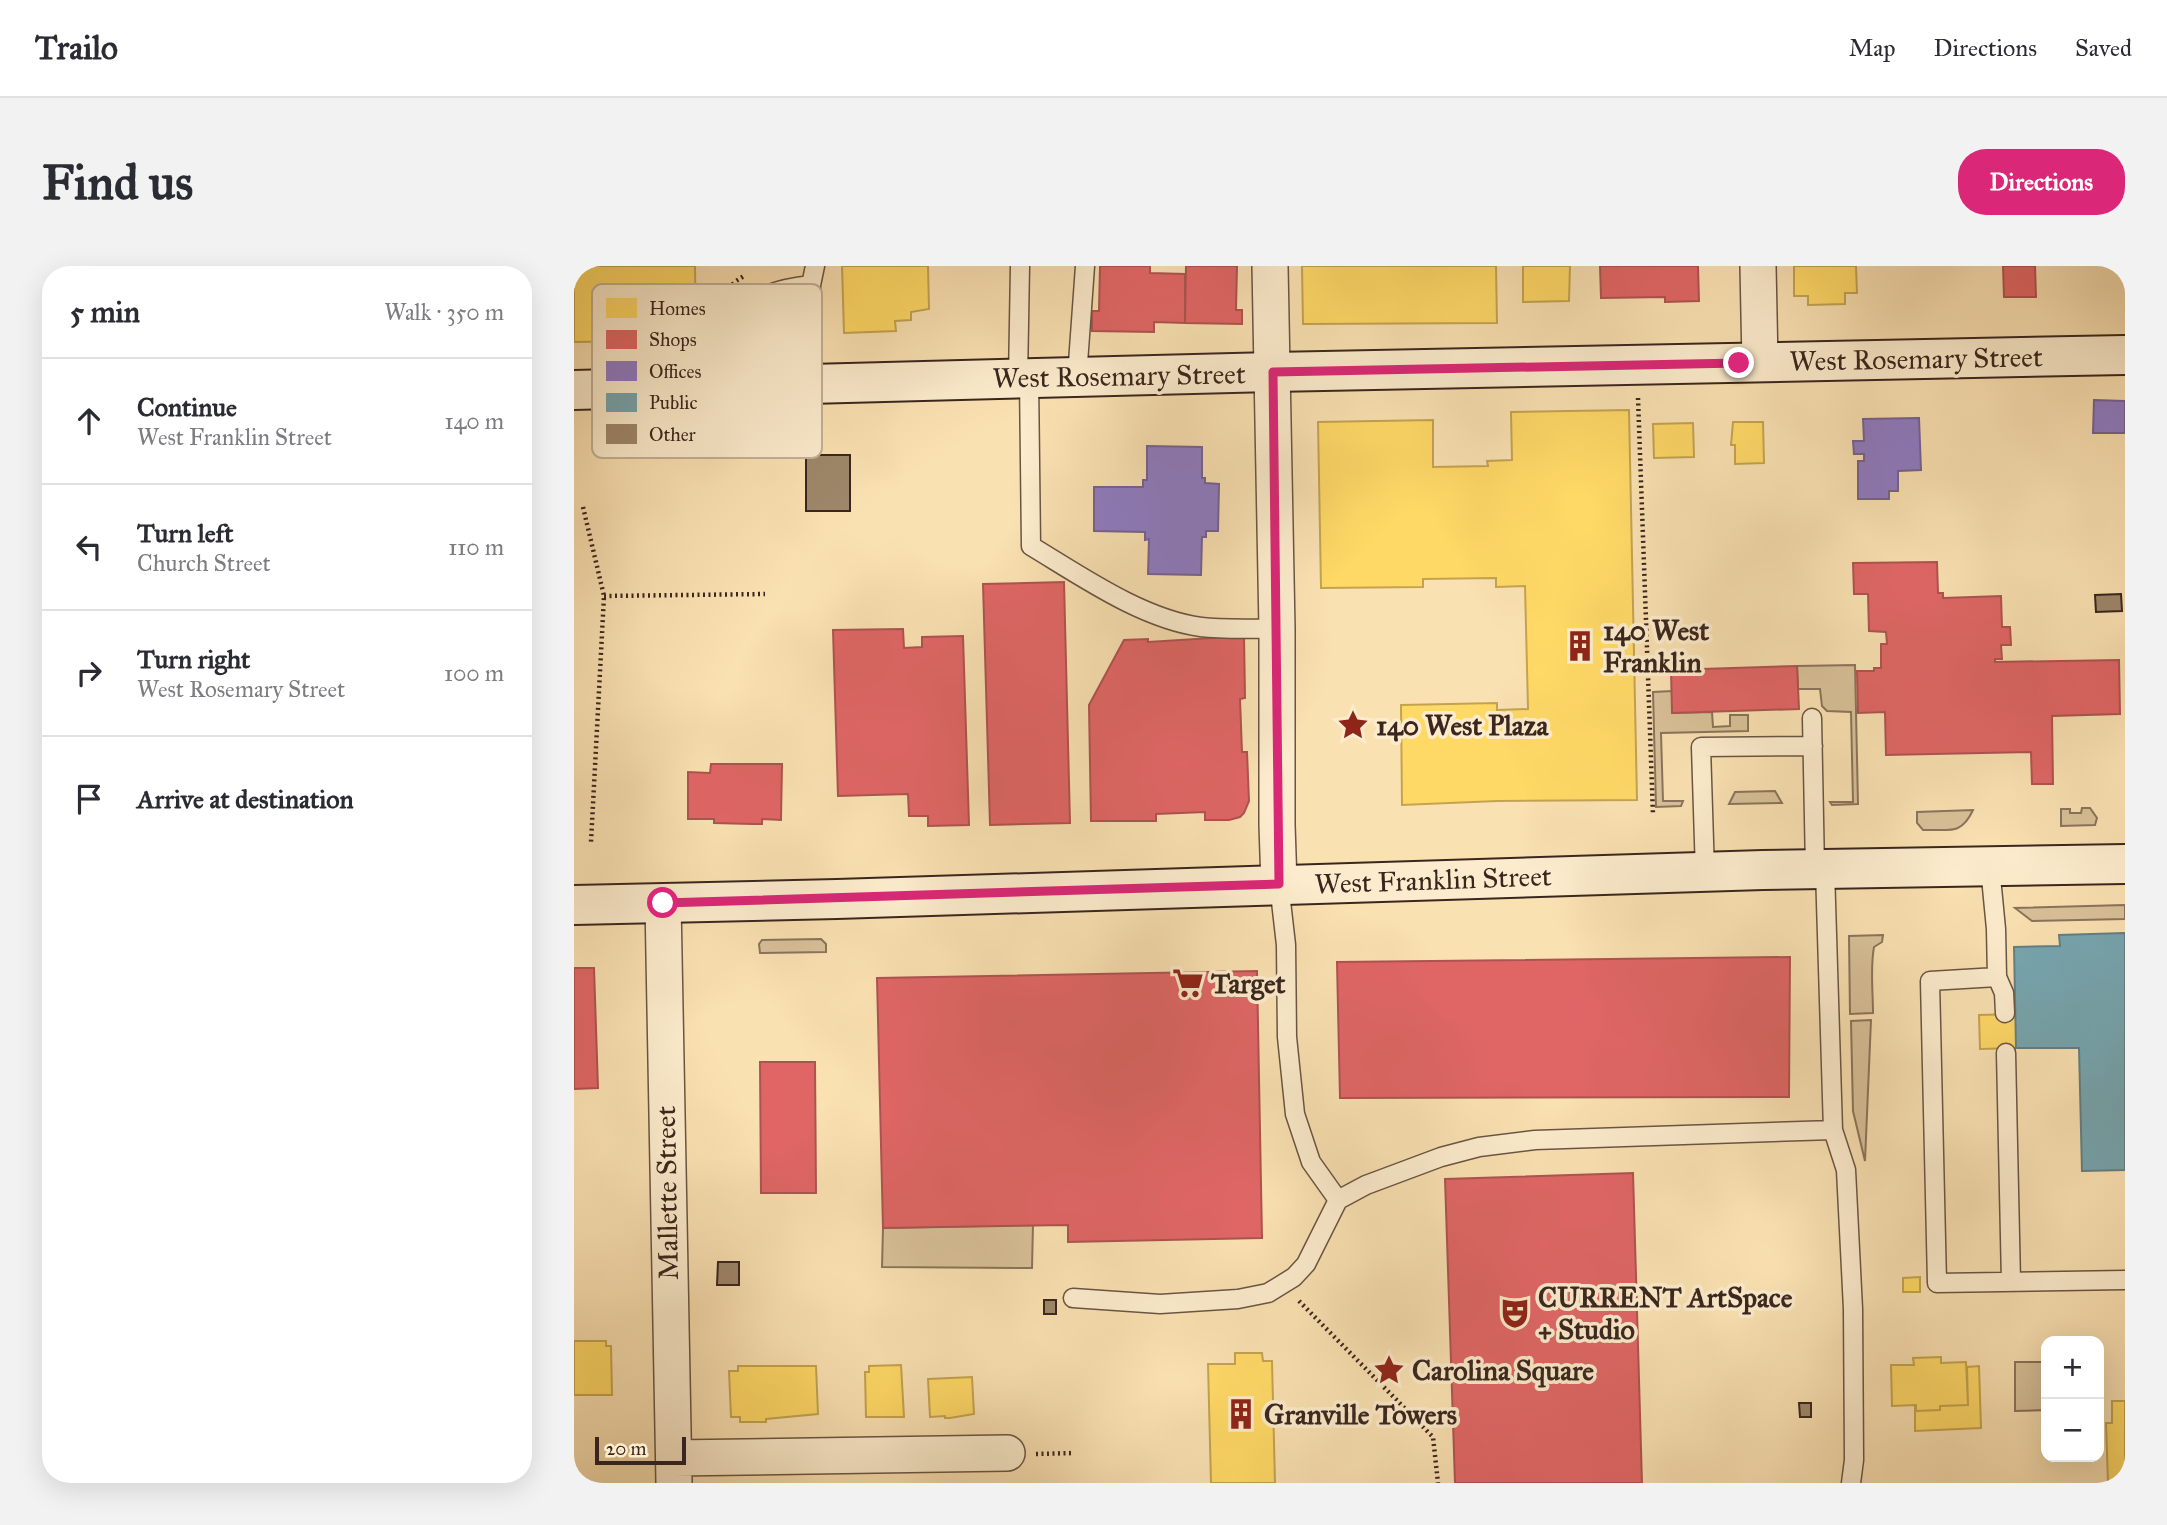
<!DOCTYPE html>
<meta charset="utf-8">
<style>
body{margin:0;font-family:"IM FELL Great Primer",serif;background:#f2f2f3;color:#2b2b33}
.controls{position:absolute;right:21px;bottom:21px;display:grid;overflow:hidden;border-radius:14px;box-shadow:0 7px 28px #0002}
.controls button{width:63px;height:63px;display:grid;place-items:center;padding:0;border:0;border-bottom:2px solid #e1e1e2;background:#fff;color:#2b2b33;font:35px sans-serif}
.scale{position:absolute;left:21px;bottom:18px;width:91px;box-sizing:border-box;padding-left:7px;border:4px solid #3a261e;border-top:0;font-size:19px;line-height:24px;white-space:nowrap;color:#3a261e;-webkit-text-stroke:5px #fceccd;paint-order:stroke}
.stop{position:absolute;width:21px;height:21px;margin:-16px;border:5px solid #db2777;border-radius:50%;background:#fff}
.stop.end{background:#db2777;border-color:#fff;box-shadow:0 2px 7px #0008}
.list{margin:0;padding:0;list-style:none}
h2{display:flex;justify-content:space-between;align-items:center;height:91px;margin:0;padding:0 28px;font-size:30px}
h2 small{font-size:23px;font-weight:400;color:#7c7c81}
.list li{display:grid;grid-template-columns:46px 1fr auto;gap:21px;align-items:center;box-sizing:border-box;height:126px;padding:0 28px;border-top:2px solid #e1e1e2}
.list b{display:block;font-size:26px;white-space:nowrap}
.list p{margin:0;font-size:23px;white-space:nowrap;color:#7c7c81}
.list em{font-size:23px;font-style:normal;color:#7c7c81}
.icon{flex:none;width:38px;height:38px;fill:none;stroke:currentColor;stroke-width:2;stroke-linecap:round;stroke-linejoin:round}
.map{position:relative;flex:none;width:1551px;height:1217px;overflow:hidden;border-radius:28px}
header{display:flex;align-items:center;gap:42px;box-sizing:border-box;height:98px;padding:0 35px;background:#fff;border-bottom:2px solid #e1e1e2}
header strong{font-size:33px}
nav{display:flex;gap:38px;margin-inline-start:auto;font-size:24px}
.intro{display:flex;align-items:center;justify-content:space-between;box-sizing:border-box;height:168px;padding:0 42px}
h1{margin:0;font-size:49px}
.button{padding:18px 32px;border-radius:28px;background:#db2777;color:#fff;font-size:24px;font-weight:700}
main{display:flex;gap:42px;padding:0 42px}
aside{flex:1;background:#fff;border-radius:28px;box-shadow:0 7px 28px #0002}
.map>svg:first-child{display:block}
.green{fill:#d9c199;stroke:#8a745c;stroke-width:2}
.homes{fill:#ffd966;stroke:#c4a350;stroke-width:2}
.shops{fill:#e06666;stroke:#ae5350;stroke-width:2}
.offices{fill:#8e7cc3;stroke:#756292;stroke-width:2}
.public{fill:#76a5af;stroke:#647f84;stroke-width:2}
.building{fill:#9e876b;stroke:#3a261e;stroke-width:2}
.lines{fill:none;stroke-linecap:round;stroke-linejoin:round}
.lane-casing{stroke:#6a5543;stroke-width:21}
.street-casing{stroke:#6a5543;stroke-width:38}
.secondary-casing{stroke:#3a261e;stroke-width:42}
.path{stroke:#3a261e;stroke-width:4.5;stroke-dasharray:2 3.5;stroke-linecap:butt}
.lane{stroke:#fceccd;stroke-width:18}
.street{stroke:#fceccd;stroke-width:35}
.secondary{stroke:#fceccd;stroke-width:38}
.route{stroke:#db2777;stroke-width:9}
.labels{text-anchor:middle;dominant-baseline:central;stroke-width:7;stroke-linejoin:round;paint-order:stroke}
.street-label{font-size:28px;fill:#3a261e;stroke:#fceccd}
.poi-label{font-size:28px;font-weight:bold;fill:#3a261e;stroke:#fceccd;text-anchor:start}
.key{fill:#fceccd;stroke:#c2b198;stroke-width:2}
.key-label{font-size:19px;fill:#3a261e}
</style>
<header>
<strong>Trailo</strong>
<nav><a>Map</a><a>Directions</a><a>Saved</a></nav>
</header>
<div class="intro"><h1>Find us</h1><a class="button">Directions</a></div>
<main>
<aside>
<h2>5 min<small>Walk · 350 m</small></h2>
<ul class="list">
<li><svg class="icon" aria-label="ahead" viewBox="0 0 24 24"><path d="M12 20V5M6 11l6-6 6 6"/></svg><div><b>Continue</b><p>West Franklin Street</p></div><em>140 m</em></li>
<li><svg class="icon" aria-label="left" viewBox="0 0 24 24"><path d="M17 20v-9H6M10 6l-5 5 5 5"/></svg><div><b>Turn left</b><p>Church Street</p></div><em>110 m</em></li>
<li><svg class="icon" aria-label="right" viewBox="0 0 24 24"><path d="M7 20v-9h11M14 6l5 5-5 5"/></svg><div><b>Turn right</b><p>West Rosemary Street</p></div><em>100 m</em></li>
<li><svg class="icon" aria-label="arrive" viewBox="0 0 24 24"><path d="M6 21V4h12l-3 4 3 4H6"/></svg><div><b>Arrive at destination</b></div></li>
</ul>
</aside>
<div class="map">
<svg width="1551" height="1217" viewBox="0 0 1551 1217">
<rect width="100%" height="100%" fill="#fae1b2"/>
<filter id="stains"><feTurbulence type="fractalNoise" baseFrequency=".00286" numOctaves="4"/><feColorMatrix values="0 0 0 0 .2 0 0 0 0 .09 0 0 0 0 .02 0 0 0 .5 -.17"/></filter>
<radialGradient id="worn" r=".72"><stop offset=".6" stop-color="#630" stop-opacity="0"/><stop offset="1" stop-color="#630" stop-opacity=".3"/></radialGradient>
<path class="green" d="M1281,399L1284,538L1258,539L1256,536H1279L1277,446L1253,445L1248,440L1246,423H1224L1223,400Z
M1098,425L1099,447L1138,446L1139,461L1156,460V449H1174V465L1087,467L1089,535H1109L1107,540L1082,541L1079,426Z
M1201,525L1208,537L1155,538L1161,526Z
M1508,542H1516L1523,552L1521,559L1487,560V543H1496V547H1507Z
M1399,544C1387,570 1375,563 1349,564L1343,557V546Z
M1551,639V653L1458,655L1441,642Z
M1309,669L1308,676L1300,681C1296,702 1299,726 1299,747L1276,748L1275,670Z
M247,673L252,678V686L186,687L185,678L188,674Z
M1297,754L1291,895L1279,845L1277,755Z
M459,959L458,1002L308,1001L309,962Z
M1441,1096H1472V1144L1441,1145Z"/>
<path class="homes" d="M0,0H121L122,71H127L128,84L66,85V75L0,76Z
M268,0H354L355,43L337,46V54L321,55L322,65L270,67Z
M728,0H922L923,57L729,58Z
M949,0H996L995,35L949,36Z
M1220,0H1282L1283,27H1271V38L1234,39V30H1220Z
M1055,144L1063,534L923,535L828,539L827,439L923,437V444L954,443L951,320L922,321V312L849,313V321L747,322L744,156L859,154V201L914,200L913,195L938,194L937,146Z
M1159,156H1189L1190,197L1161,198V179H1157Z
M1119,157L1120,191L1080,192L1079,158Z
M1442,748V782L1406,783L1405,749Z
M1346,1011V1026H1329V1012Z
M0,1075H32V1080H37L38,1129H0Z
M661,1087H688L689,1095H698L701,1217H637L634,1098H661Z
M1367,1091V1097L1392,1096L1394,1139L1366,1140V1144L1342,1145V1139L1318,1140L1317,1099H1340L1339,1092Z
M327,1099L330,1151H292L291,1106H295V1100Z
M164,1100H242L244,1148L192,1153V1156H166V1151H157L155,1105H164Z
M1405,1100L1407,1162L1341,1165V1139L1342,1145L1366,1144V1140L1394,1139L1393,1101Z
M398,1111L400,1148L376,1152H371V1150L356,1151L354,1113Z
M1538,1135H1551V1217H1534L1532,1157H1538Z"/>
<path class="shops" d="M526,0H576V7L611,8V57L580,56V66L518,65V45H525Z
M612,0H663L662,44H668V58L611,57Z
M1026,0H1124L1125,35L1091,36V31L1027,32Z
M1429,0H1461L1462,31H1430Z
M1363,296L1364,327H1369V332L1427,330L1428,361H1436L1437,379H1427L1428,393H1421V396L1545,394L1546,448L1478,450L1479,518H1458L1457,486L1312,489L1311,446L1284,447L1283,405H1300V402H1307V378H1313L1312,366L1295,365L1294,328H1280L1279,297Z
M490,316L496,557L416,559L409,318Z
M329,363L330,382L348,381V371L389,370L395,559L354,560V550H335L334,528L264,530L259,364Z
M670,370L671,432L666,433L668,486H673L675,535L670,547L666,551L655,554H631V546L582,548V555H517L515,439L550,374L574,373V376Z
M1223,400L1225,443L1098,447L1097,404Z
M137,498H208L207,554L188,553V558H179L140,557V553H114V506L136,507Z
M1216,691L1215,831L766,832L763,696Z
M0,702H20L24,822L0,823Z
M683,705L688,972L494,976V959L309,962L303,712Z
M186,796H241L242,927H187Z
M1059,907L1068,1217H881L871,913Z"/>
<path class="offices" d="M1520,134L1551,135V167H1519Z
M1345,152L1347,204L1324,205V225H1315V233H1284V195H1290V188H1280L1279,175H1290L1289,153Z
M573,180L628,181V212H631V217L645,218L644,265H632V271H628L627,309L574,308L575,273L571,274V266L520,265V221H569V214H573Z"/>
<path class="public" d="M1551,667V904L1508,905L1505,782H1442L1440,681L1486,680L1485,669Z"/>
<path class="building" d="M232,189H276V245H232Z
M1547,328L1548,345L1522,346L1521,329Z
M144,996H165V1019H143Z
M470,1034H482V1048H470Z
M1225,1137H1237V1151H1226Z"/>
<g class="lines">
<defs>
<path id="lane" d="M503,111L511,0
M455,112L457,280C507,310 568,353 627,361C652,364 679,362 703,363
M444,113L446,0
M239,118L237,19L241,0
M150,120C151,100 149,72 160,55C176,29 210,22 237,19
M1238,452L1241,603
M1416,601L1422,663L1423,711L1356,715L1363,1017L1551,1014
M1251,604L1259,864L1272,904L1279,1043L1280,1194L1277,1217
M1131,607L1127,481L1239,480
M705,618L712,679L713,771L721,848L737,896L764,934
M1423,711L1430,727L1431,747
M1432,787L1437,1016
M499,1032L586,1038L664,1033L694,1027L720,1011L732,998L764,934L792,919L867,891L905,881L961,874L1259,864"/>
<path id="street" d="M696,0L703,363V559L705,618
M1184,0L1186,97
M89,637L100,1217
M100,1192L433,1187"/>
<path id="secondary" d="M0,124L699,106L1551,89
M0,639L263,633L1189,604L1551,598"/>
</defs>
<use href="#lane" class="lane-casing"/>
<use href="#street" class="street-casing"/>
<use href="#secondary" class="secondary-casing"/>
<path class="path" d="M143,34L162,15L170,10
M1064,132L1079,549
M9,241L30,330L17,576
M30,330L191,328
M725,1035L859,1171L864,1217
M462,1188L500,1187"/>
<use href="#lane" class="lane"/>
<use href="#street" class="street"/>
<use href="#secondary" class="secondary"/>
</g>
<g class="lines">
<path class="route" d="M89,637L705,618L699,106L1165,97"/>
</g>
<defs>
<symbol id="building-bare" viewBox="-9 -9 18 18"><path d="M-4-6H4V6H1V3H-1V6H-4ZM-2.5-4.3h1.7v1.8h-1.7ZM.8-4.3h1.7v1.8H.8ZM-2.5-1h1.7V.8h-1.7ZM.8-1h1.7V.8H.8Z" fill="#8f2418" stroke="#fceccd" stroke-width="2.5" paint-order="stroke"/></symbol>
<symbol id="sight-bare" viewBox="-9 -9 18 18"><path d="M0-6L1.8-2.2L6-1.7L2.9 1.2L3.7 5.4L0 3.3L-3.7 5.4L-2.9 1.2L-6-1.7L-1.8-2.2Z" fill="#8f2418" stroke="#fceccd" stroke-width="2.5" paint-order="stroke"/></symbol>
<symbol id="supermarket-bare" viewBox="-9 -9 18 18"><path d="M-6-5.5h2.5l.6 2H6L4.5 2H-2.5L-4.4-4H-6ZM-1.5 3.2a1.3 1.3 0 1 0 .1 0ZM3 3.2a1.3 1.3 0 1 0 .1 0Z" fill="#8f2418" stroke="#fceccd" stroke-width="2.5" paint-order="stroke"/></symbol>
<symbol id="theatre-bare" viewBox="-9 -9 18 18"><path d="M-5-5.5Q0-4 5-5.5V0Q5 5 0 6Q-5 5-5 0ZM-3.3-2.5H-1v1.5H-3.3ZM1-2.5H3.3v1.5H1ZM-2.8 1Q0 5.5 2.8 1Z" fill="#8f2418" stroke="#fceccd" stroke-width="2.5" paint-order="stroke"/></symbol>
</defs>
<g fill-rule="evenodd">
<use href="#building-bare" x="984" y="358" width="44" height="44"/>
<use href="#sight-bare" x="757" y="437" width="44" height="44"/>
<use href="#supermarket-bare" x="592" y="695" width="44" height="44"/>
<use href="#theatre-bare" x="919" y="1025" width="44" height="44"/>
<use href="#sight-bare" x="793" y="1082" width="44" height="44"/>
<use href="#building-bare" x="645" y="1126" width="44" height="44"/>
</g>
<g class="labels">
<g class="street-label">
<text transform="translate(1342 93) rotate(-1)">West Rosemary Street</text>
<text transform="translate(545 110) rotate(-1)">West Rosemary Street</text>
<text transform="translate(859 614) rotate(-2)">West Franklin Street</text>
<text transform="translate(93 927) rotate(-91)">Mallette Street</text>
</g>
<g class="poi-label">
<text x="1029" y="364">140 West<tspan x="1029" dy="32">Franklin</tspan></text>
<text x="802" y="459">140 West Plaza</text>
<text x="637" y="717">Target</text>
<text x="964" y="1031">CURRENT ArtSpace<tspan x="964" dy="32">+ Studio</tspan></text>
<text x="838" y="1104">Carolina Square</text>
<text x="690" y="1148">Granville Towers</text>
</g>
</g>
<rect x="18" y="18" width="230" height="174" rx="10" class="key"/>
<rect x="32" y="32" width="31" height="20" fill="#ffd966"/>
<rect x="32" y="64" width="31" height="19" fill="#e06666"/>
<rect x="32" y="95" width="31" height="20" fill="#8e7cc3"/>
<rect x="32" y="127" width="31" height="19" fill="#76a5af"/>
<rect x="32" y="158" width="31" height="20" fill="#9e876b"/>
<g class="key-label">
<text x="75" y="49">Homes</text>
<text x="75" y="80">Shops</text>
<text x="75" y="112">Offices</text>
<text x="75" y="143">Public</text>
<text x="75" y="175">Other</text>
</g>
<rect width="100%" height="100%" filter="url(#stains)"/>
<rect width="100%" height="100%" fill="url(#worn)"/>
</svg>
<div class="controls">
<button>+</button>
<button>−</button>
</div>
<div class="scale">20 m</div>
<div class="stop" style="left:89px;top:637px"></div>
<div class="stop end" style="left:1165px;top:97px"></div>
</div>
</main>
